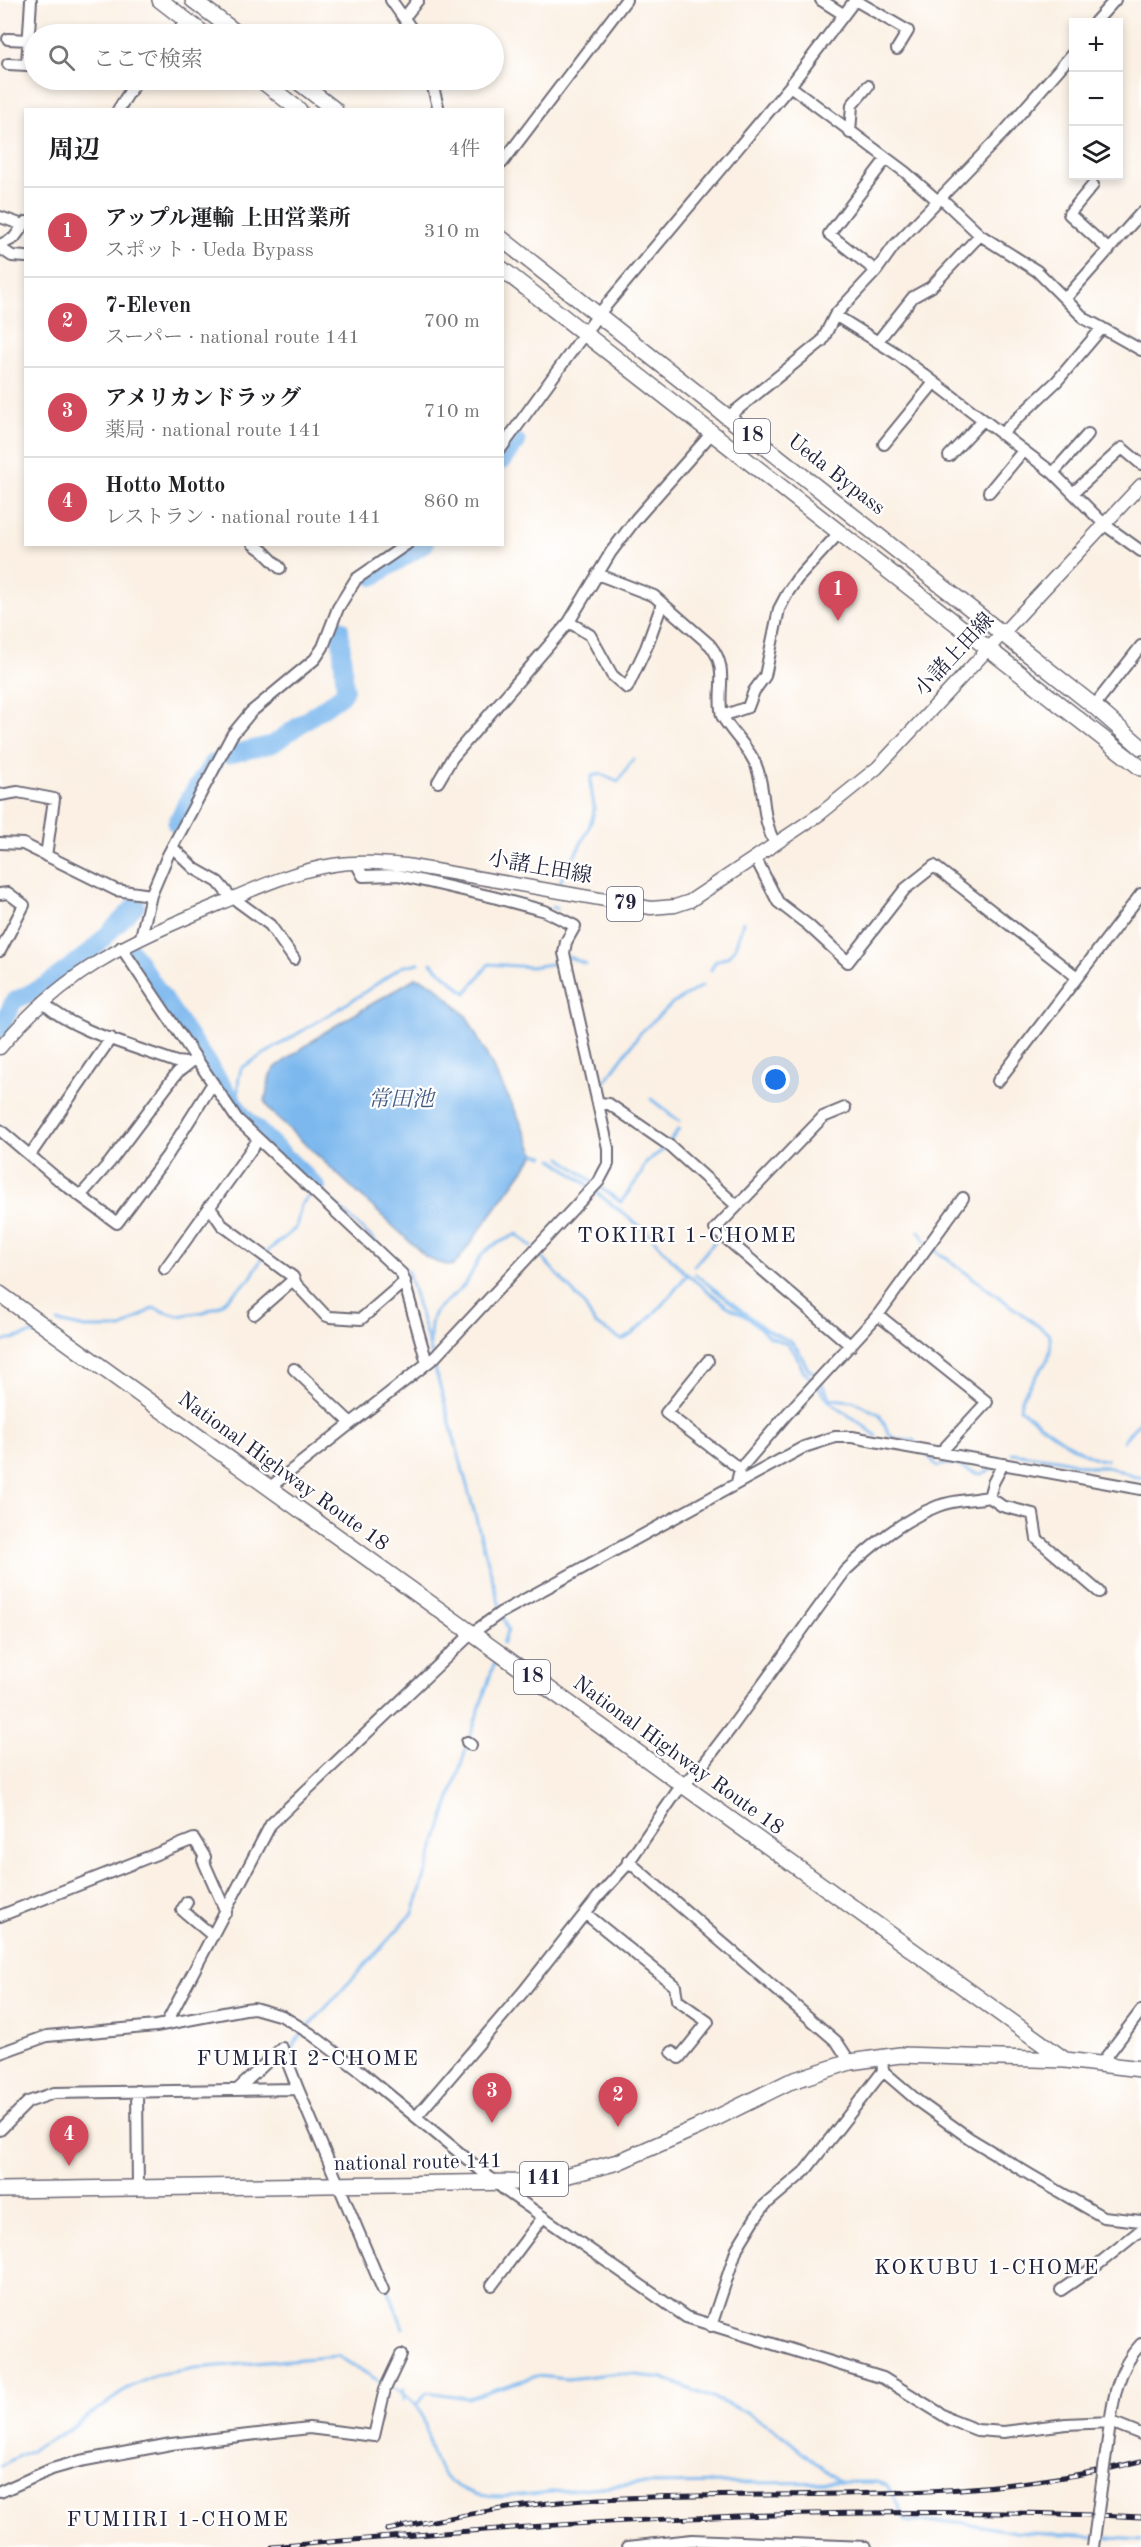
<!DOCTYPE html>
<html lang="ja">
<meta charset="utf-8">
<style>
body{margin:0;font-family:"Old Standard TT","Noto Serif JP",serif;background:#f6f6f6;color:#202124}
.controls{position:absolute;right:18px;top:18px;display:grid;overflow:hidden;border-radius:0px;box-shadow:0 3px 9px #0003}
.controls button{width:54px;height:54px;display:grid;place-items:center;padding:0;border:0;border-bottom:2px solid #e0e0e0;background:#fff;color:#202124;font:30px sans-serif}
.you{position:absolute;left:776px;top:1080px;width:21px;height:21px;margin:-15px;border:4px solid #fff;border-radius:50%;background:#1a73e8;box-shadow:0 0 0 9px #1a73e833}
.badge{display:grid;place-items:center;width:39px;height:39px;border-radius:50%;background:#d1495b;color:#fff;font-size:20px;font-weight:700}
.pin{position:absolute;translate:-50% -50px;filter:drop-shadow(0 2px 3px #0008)}
.pin::after{content:'';position:absolute;top:32px;width:21px;height:18px;background:inherit;clip-path:polygon(0 0,100% 0,50% 100%)}
.list{margin:0;padding:0;list-style:none}
h2{display:flex;justify-content:space-between;align-items:center;height:78px;margin:0;padding:0 24px;font-size:26px}
h2 small{font-size:20px;font-weight:400;color:#757577}
.list li{display:grid;grid-template-columns:39px 1fr auto;gap:18px;align-items:center;box-sizing:border-box;height:90px;padding:0 24px;border-top:2px solid #e0e0e0}
.list b{display:block;font-size:22px;white-space:nowrap}
.list p{margin:0;font-size:20px;white-space:nowrap;color:#757577}
.list em{font-size:20px;font-style:normal;color:#757577}
.icon{flex:none;width:33px;height:33px;fill:none;stroke:currentColor;stroke-width:2;stroke-linecap:round;stroke-linejoin:round}
.map{position:relative;flex:none;width:1141px;height:2547px;overflow:hidden}
.search{position:absolute;background:#fff;box-shadow:0 3px 9px #0003;left:24px;top:24px;width:480px;height:66px;display:flex;align-items:center;gap:15px;box-sizing:border-box;padding:0 21px;border-radius:33px;color:#757577;font-size:22px}
.panel{position:absolute;background:#fff;box-shadow:0 3px 9px #0003;left:24px;top:108px;width:480px;height:438px;border-radius:0px}
.map>svg:first-child{display:block}
.water{fill:#7bb8ee;stroke:#4e6d94;stroke-width:1.5}
.lines{fill:none;stroke-linecap:round;stroke-linejoin:round}
.stream{stroke:#7bb8ee;stroke-width:3}
.river{stroke:#7bb8ee;stroke-width:18}
.minor-casing{stroke:#6e6a76;stroke-width:14}
.major-casing{stroke:#6e6a76;stroke-width:15}
.highway-casing{stroke:#6e6a76;stroke-width:18}
.minor{stroke:#fff;stroke-width:10}
.major{stroke:#fff;stroke-width:12}
.highway{stroke:#fff;stroke-width:15}
.rail-casing{stroke:#22223b;stroke-width:5}
.rail{stroke:#fff;stroke-width:3;stroke-dasharray:9;stroke-linecap:butt}
.minor-bridge-casing{stroke:#6e6a76;stroke-width:14;stroke-linecap:butt}
.minor-bridge{stroke:#fff;stroke-width:10}
.labels{text-anchor:middle;dominant-baseline:central;stroke-width:4.5;stroke-linejoin:round;paint-order:stroke}
.shield{fill:#fff;stroke:#646476;stroke-width:1.5}
.shield-label{font-size:20px;font-weight:bold;fill:#22223b}
.street-label{font-size:21px;fill:#22223b;stroke:#fff}
.water-label{font-size:22px;font-style:italic;fill:#465e83;stroke:#fff}
.neighbourhood-label{font-size:22px;letter-spacing:1.5px;fill:#22223b;stroke:#fff}
</style>
<div class="map">
<svg width="1141" height="2547" viewBox="0 0 1141 2547">
<rect width="100%" height="100%" fill="#fff"/>
<filter id="ink" filterUnits="userSpaceOnUse"><feTurbulence type="fractalNoise" baseFrequency=".0167" numOctaves="2"/><feDisplacementMap in="SourceGraphic" scale="12" xChannelSelector="R" yChannelSelector="G"/><feConvolveMatrix kernelMatrix="1 2 1 2 8 2 1 2 1" color-interpolation-filters="sRGB"/></filter>
<filter id="wash" filterUnits="userSpaceOnUse"><feTurbulence type="fractalNoise" baseFrequency=".008" numOctaves="4" result="noise"/><feDisplacementMap in="SourceGraphic" scale="24" xChannelSelector="R" yChannelSelector="G"/><feGaussianBlur stdDeviation="1.35" result="paint"/><feColorMatrix in="noise" values="0 0 0 0 0 0 0 0 0 0 0 0 0 0 0 0 0 1.4 0 .05"/><feComposite in="paint" operator="in"/></filter>
<g filter="url(#wash)">
<rect width="100%" height="100%" fill="#fbf0e3"/>
<path class="water" d="M415,978L422,979L436,986L467,1017L516,1112L535,1154L456,1263L451,1266L436,1262L426,1257L271,1112L265,1102L270,1075L276,1067L325,1032Z"/>
<g class="lines">
<path class="stream" d="M563,887L560,882C569,864 593,828 594,809C594,796 588,788 592,776L600,774L618,782L633,759
M552,907L557,909
M569,957L586,964
M431,963L466,993L489,964L531,967L558,963L562,941
M711,970L715,962L729,956L735,948L743,922
M243,1067L356,998L401,967L419,963
M241,1069C233,1094 242,1105 252,1126
M601,1097L603,1084L641,1032L672,1004L702,986
M651,1099L679,1121
M670,1141L679,1129
M535,1154L544,1156
M561,1158L593,1182
M552,1159L589,1186
M598,1186L621,1202L640,1176L646,1162L663,1150
M317,1187L408,1272L432,1355
M593,1190L645,1230L684,1272L727,1306L750,1319L768,1336L787,1344L795,1353L803,1370L812,1380
M919,1231L926,1242
M935,1250L1049,1334C1059,1367 1022,1379 1020,1409C1039,1423 1087,1462 1107,1460
M537,1252L583,1303L595,1324L622,1340C638,1334 674,1292 685,1277
M694,1266L716,1240
M695,1274L765,1329L790,1341L798,1350L808,1369L816,1374
M58,1322L85,1328H122L153,1308L178,1316L204,1312L219,1306L250,1279L264,1254L296,1228L301,1205L309,1196
M0,1342L31,1334L39,1335
M430,1344C429,1299 443,1311 465,1284C473,1274 477,1256 488,1249C496,1243 508,1239 517,1234L532,1247
M433,1361L501,1610
M821,1383L831,1399L853,1401L879,1414L889,1434L894,1438L913,1440L918,1445
M818,1386C830,1409 858,1418 876,1436
M1123,1441L1141,1420
M1012,1453L1057,1459L1089,1467H1110L1135,1477H1141
M928,1455L937,1466C941,1466 947,1463 952,1464C967,1466 980,1483 993,1467
M503,1643L508,1631L503,1616
M469,1740L495,1661
M307,2028L413,1913L467,1746
M292,2062L294,2043L303,2033
M325,2140L336,2165
M387,2285L403,2328
M390,2386C401,2392 413,2399 419,2409C426,2421 427,2436 431,2449C439,2483 468,2497 501,2497L630,2484L877,2482L887,2485L906,2520L910,2522H959L1015,2532L1141,2540
M403,2400L404,2389
M416,2405L427,2392L468,2398L537,2376L568,2379L617,2373L663,2378L739,2409L772,2427L838,2481
M0,2466L64,2433L130,2387L156,2375L195,2368L338,2356L384,2384"/>
<path class="river" d="M502,461L517,442
M373,577L425,544
M228,755L273,744L343,694L345,688L340,629
M176,824L188,800L213,763
M130,949L243,1116L317,1187
M0,1029L14,1001L46,985L90,952L136,905"/>
</g>
</g>
<g filter="url(#ink)">
<g class="lines">
<defs>
<path id="minor" d="M391,0L415,34
M821,0L843,14
M855,0L908,31L897,49
M404,18L418,0
M1095,22L1115,0
M175,34L187,21
M8,39L29,40
M8,64L27,65L31,0
M431,80L439,110
M790,86L905,172L938,201
M118,110L137,80
M850,133L852,105L868,86
M502,163L626,0
M1093,185L1069,214L1109,250
M941,198L980,235L1037,271L1085,319L1102,328
M0,217L23,225
M0,245L14,238L26,222
M0,248L12,256L26,257
M876,271L829,234L886,159
M1065,299L1141,213
M835,315L897,354L1053,473L1105,525L1141,551
M878,341L913,297L931,287L980,235
M728,417L822,341L835,315L876,271L894,246L1005,131L1074,52
M1001,434L1057,381L1102,328L1141,350
M884,444L933,384
M502,447L598,315L790,86L855,0
M949,456L982,421
M1053,473L1088,434
M989,492L1023,451
M1073,493L1122,448L1141,464
M253,544L263,551L280,568
M597,574L654,596L710,645C730,670 716,689 722,716C733,735 752,750 758,771C766,798 761,817 775,844
M569,622L590,635L612,675L627,688L646,648L662,604
M1094,706L1141,646
M722,716L748,707L754,691L765,676L779,609L788,592L797,579L839,533
M438,782L452,758L569,622L611,552L636,519L711,434
M0,795L18,792L54,799L46,856
M0,843L23,844L116,890L151,895
M172,847L195,869L218,882L229,895L270,925L294,959
M755,857L778,902L808,925L848,962L905,889L934,866L1077,977
M0,894L8,893L24,905L0,951
M141,937L151,895L168,855L232,735L251,712L315,659L323,647L338,608L356,579L407,544
M121,947L237,1119L402,1274L427,1363
M43,1002C69,1030 139,1048 176,1062L187,1063
M998,1081L1141,894
M599,1103L609,1104L670,1146L736,1205
M845,1108L823,1117L715,1229L851,1346
M0,1130L60,1181L117,1223L167,1156L213,1083
M30,1155L111,1038
M81,1195L110,1162L177,1073L196,1058
M209,1206L222,1225L293,1277L296,1284L325,1315L330,1317L361,1319L405,1281
M165,1269L258,1140
M254,1314L294,1279
M878,1315L987,1402L941,1452
M708,1361L666,1413L740,1469
M294,1369L351,1423
M737,1482L740,1469L787,1414L878,1315L963,1198
M269,1488L435,1357L599,1181L608,1164V1148L564,953L566,942L575,926L545,911L493,897L398,875L363,876L356,863
M989,1497L1002,1506L1033,1514L1037,1539L1099,1592
M467,1742L471,1745
M628,1861L837,2042L850,2062
M187,1902L182,1910L213,1936
M586,1914L675,1986L677,2000L708,2022L679,2058L672,2052
M0,1916L194,1839L205,1857L203,1860L226,1912
M166,2024L271,1824L471,1634L500,1613L804,1447L835,1437H852L1141,1489
M0,2053L47,2036L156,2026L245,2009L254,2008L282,2016L311,2034L360,2071L506,2191L686,2317L883,2378L951,2420L977,2430L1004,2432L1066,2424L1111,2422L1141,2434
M1100,2065L1141,2011
M883,2071L919,2102L969,2138L1032,2176L1103,2217L1141,2221
M237,2090L282,2048L298,2089
M137,2091L138,2188
M416,2117L523,1992L598,1897L626,1866L676,1793L702,1766L731,1728L845,1571C872,1545 902,1520 938,1506C953,1500 973,1500 989,1497L993,1483L1003,1464
M0,2130L28,2102L54,2093L298,2089L383,2290
M492,2285L543,2217
M1061,2290L1096,2266L1141,2230
M711,2326L737,2248L756,2217L765,2205L805,2171L883,2071L882,2057
M1106,2453C1112,2414 1112,2374 1141,2344
M0,2492L52,2469L80,2461L171,2444L309,2428L374,2436L385,2389L401,2355
M628,2547L692,2540L866,2547"/>
<path id="major" d="M0,1048C64,970 127,943 217,905C254,889 293,871 333,865C357,861 382,863 406,865L651,908L675,906L690,901L820,814L877,768L1141,485"/>
<path id="highway" d="M160,0L204,34
M193,0L238,34
M261,80L299,110
M296,80L335,110
M502,239L1094,706L1141,747
M502,269L1141,768
M0,1294L1065,2060
M0,2190L522,2182L565,2176L618,2162L698,2127L789,2082L850,2062L900,2055L1065,2060L1141,2069"/>
</defs>
<use href="#minor" class="minor-casing"/>
<use href="#major" class="major-casing"/>
<use href="#highway" class="highway-casing"/>
<use href="#minor" class="minor"/>
<use href="#major" class="major"/>
<use href="#highway" class="highway"/>
<defs>
<path id="rail" d="M387,2530C452,2517 518,2504 584,2500C771,2488 958,2508 1141,2461
M272,2547C561,2521 851,2504 1141,2517"/>
</defs>
<use href="#rail" class="rail-casing"/>
<use href="#rail" class="rail"/>
<defs>
<path id="minor-bridge" d="M1093,2547L1106,2453"/>
</defs>
<use href="#minor-bridge" class="minor-bridge-casing"/>
<use href="#minor-bridge" class="minor-bridge"/>
</g>
</g>
<g class="labels">
<g class="shield">
<rect x="734" y="419" width="36" height="34" rx="4.5"/>
<rect x="607" y="887" width="36" height="34" rx="4.5"/>
<rect x="514" y="1660" width="36" height="34" rx="4.5"/>
<rect x="520" y="2162" width="48" height="34" rx="4.5"/>
</g>
<g class="shield-label">
<text x="752" y="436">18</text>
<text x="625" y="904">79</text>
<text x="532" y="1677">18</text>
<text x="544" y="2179">141</text>
</g>
<g class="street-label">
<text transform="translate(836 475) rotate(38)">Ueda Bypass</text>
<text transform="translate(955 655) rotate(-47)">小諸上田線</text>
<text transform="translate(540 868) rotate(10)">小諸上田線</text>
<text transform="translate(283 1472) rotate(36)">National Highway Route 18</text>
<text transform="translate(678 1756) rotate(36)">National Highway Route 18</text>
<text transform="translate(418 2163) rotate(-1)">national route 141</text>
</g>
<g class="water-label">
<text x="401" y="1100">常田池</text>
</g>
<g class="neighbourhood-label">
<text x="687" y="1236">TOKIIRI 1-CHOME</text>
<text x="308" y="2059">FUMIIRI 2-CHOME</text>
<text x="987" y="2268">KOKUBU 1-CHOME</text>
<text x="178" y="2520">FUMIIRI 1-CHOME</text>
</g>
</g>
</svg>
<div class="controls">
<button>+</button>
<button>−</button>
<button><svg class="icon" aria-label="layers" viewBox="0 0 24 24"><path d="M12 4l9 5-9 5-9-5zM3 14l9 5 9-5"/></svg></button>
</div>
<div class="you"></div>
<div class="pin badge" style="left:838px;top:621px">1</div>
<div class="pin badge" style="left:618px;top:2127px">2</div>
<div class="pin badge" style="left:492px;top:2123px">3</div>
<div class="pin badge" style="left:69px;top:2166px">4</div>
<div class="search"><svg class="icon" aria-label="search" viewBox="0 0 24 24"><circle cx="10" cy="10" r="6"/><path d="M15 15l6 6"/></svg>ここで検索</div>
<section class="panel">
<h2>周辺<small>4件</small></h2>
<ul class="list">
<li><span class="badge">1</span><div><b>アップル運輸 上田営業所</b><p>スポット · Ueda Bypass</p></div><em>310 m</em></li>
<li><span class="badge">2</span><div><b>7-Eleven</b><p>スーパー · national route 141</p></div><em>700 m</em></li>
<li><span class="badge">3</span><div><b>アメリカンドラッグ</b><p>薬局 · national route 141</p></div><em>710 m</em></li>
<li><span class="badge">4</span><div><b>Hotto Motto</b><p>レストラン · national route 141</p></div><em>860 m</em></li>
</ul>
</section>
</div>
